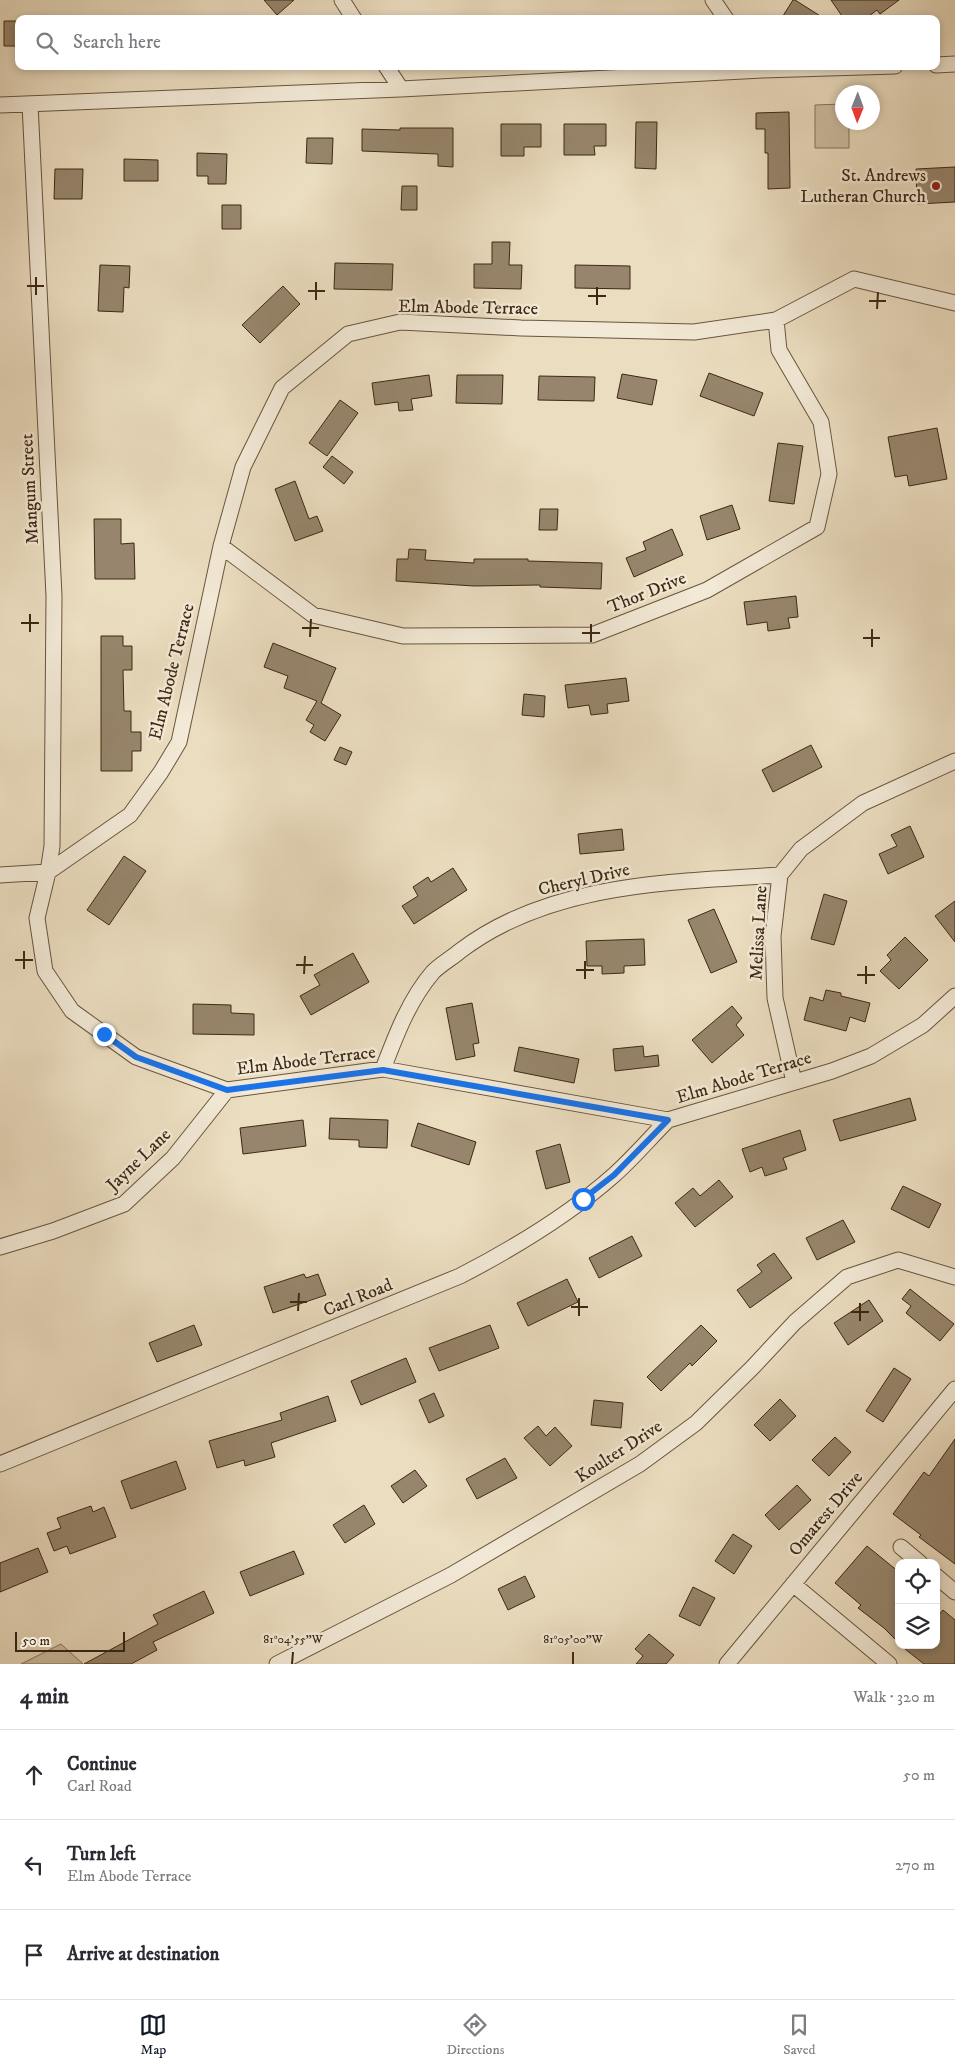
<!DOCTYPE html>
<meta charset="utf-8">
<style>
body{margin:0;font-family:"IM FELL DW Pica",serif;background:#f7f7f7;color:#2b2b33}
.controls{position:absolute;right:15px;bottom:15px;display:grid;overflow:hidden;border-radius:10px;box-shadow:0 2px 8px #0003}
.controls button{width:45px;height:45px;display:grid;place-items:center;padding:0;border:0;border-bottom:1px solid #e1e1e2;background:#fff;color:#2b2b33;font:25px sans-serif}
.compass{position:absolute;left:835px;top:85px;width:45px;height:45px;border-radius:50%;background:#fff;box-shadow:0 2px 8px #0003;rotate:181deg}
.scale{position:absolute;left:15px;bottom:12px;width:110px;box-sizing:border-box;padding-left:5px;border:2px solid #3d2813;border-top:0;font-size:14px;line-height:18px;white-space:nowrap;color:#3d2813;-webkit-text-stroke:4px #f2e9d6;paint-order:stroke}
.stop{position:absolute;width:15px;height:15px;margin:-11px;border:4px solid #1a73e8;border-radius:50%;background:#fff}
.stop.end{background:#1a73e8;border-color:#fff;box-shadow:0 1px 5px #0008}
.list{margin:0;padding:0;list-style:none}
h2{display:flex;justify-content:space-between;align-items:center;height:65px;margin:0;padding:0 20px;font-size:21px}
h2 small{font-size:16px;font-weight:400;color:#7c7c81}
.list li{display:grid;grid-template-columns:32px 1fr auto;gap:15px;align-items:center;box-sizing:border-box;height:90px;padding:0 20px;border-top:1px solid #e1e1e2}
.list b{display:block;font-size:19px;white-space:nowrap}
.list p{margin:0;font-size:16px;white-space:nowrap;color:#7c7c81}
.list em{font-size:16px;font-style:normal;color:#7c7c81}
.icon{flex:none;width:28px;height:28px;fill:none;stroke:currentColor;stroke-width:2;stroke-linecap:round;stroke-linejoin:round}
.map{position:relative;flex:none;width:955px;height:1664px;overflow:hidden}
.search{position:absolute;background:#fff;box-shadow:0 2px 8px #0003;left:15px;right:15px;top:15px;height:55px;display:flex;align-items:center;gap:12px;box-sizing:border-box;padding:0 18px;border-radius:10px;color:#7c7c81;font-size:19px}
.sheet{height:335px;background:#fff}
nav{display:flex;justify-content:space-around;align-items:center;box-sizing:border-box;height:70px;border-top:1px solid #e1e1e2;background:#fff;font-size:14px;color:#7c7c81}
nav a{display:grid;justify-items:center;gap:2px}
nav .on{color:#111827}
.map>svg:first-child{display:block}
.green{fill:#cdbea3;stroke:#85735b}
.building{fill:#97866d;stroke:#3d2813}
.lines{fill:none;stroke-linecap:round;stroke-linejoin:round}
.street-casing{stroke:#68553e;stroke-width:17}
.street{stroke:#f2e9d6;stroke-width:15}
.route{stroke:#1a73e8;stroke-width:6}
.ticks{fill:none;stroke:#3d2813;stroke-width:2}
.poi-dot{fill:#8f2418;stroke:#f2e9d6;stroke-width:2}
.labels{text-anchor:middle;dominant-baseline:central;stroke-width:5;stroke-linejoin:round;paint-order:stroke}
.poi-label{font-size:18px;fill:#3d2813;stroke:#f2e9d6;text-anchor:end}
.street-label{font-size:18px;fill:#3d2813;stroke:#f2e9d6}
.ticks-label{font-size:12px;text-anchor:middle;fill:#3d2813;stroke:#f2e9d6;stroke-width:5;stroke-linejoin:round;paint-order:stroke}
</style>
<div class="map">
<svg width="955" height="1664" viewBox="0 0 955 1664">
<rect width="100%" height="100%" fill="#ebddc0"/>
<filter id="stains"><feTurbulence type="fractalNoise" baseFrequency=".004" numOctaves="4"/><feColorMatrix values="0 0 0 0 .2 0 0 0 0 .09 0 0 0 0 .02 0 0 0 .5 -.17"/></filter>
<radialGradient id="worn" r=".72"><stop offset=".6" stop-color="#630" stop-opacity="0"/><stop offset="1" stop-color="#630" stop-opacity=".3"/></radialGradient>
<path class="green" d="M842,104V122L849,123V148H815V105Z
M61,1644L83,1664H21Z"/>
<path class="building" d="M264,0H294L277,15Z
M793,0H795L825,19H781Z
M831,0H899L880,14L877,10L865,19H844Z
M4,21H19V46H4Z
M789,112L790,188L768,189V153H765V129H756V113Z
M636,122H657L656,169L635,168Z
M501,124H541V147H524V156H501Z
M564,124H606V146H594L595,155H564Z
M400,128H453V167L438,166V154L362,151V129L400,130Z
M307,138H333L332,164L306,163Z
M197,153L227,154L226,184H208V176H197Z
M124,159L158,160V181H124Z
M955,167V202L917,204L916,169Z
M55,169H83L82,199H54Z
M402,186H417V210H401Z
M222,205H241V229H222Z
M492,242H510L509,265H522L521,289L474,288V264H492Z
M335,263L393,264L392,290L334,289Z
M100,265L130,266L129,288L124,287L123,312L98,311Z
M575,265L630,266V289L575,288Z
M283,286L300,304L260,343L242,325Z
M709,373L763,393L754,416L700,396Z
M622,374L657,380L652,405L617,398Z
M429,375L432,396L411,399L413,410L399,411L398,402L375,405L372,383Z
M457,375H503L502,404L456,403Z
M539,376L595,377L594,401L538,400Z
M340,400L358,413L327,456L309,443Z
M937,428L947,479L909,486L907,475L895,477L888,437Z
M778,443L803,446L794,504L769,501Z
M332,456L353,472L344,484L323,467Z
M295,481L309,519L317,516L323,531L295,541L275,489Z
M732,505L740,529L707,540L700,516Z
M540,509H558L557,530H539Z
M94,519H121V544L134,543L135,579H95Z
M672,529L683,555L634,577L626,558L646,550L643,542Z
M409,549L426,550L425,560L474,563V559H528V561L602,563L601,589L540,587V585L474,586L396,581L397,559H408Z
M796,596L798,617L788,618L790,628L768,631L767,622L747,625L744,602Z
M101,636H123V646H132V670H123L124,711H131V732H141V751H132V771H101Z
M273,643L336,668L321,703L341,715L325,741L310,732L314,725L306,720L317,701L284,688L288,676L264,667Z
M626,678L629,701L607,704L608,713L591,715L589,705L568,708L565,685Z
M524,694L545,696L544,717L522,715Z
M811,745L822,767L773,792L762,770Z
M340,747L352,752L346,765L334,760Z
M910,826L924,857L888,874L879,854L897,846L891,835Z
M622,829L624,850L580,854L578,834Z
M124,856L146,871L109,925L87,910Z
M453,868L467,890L414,924L402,906L418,896L413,887L428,877L431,882Z
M824,894L847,901L834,945L811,939Z
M955,901V942L935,916Z
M714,909L737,962L711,973L688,920Z
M905,937L928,960L899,989L880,971L891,960L887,955Z
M644,939L645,965L624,966V973L602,974V966H587L586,941Z
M353,953L369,982L311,1015L300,996L320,985L314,975Z
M826,990L841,993V996L870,1003L865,1022L850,1017L846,1031L804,1020L810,997L823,1001Z
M472,1003L479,1043L473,1044L475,1056L456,1060L446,1008Z
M193,1004L231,1005V1013L254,1014V1035L193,1034Z
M732,1006L742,1018L736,1025L744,1035L712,1063L692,1040Z
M643,1046L644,1057L658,1055L659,1066L615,1071L613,1049Z
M519,1047L579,1059L574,1083L514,1071Z
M910,1098L916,1120L840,1141L833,1120Z
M330,1118L388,1120L387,1148L359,1147V1140L329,1139Z
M303,1120L306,1146L243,1154L240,1128Z
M418,1123L476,1142L469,1165L411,1146Z
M800,1130L806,1150L783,1158L787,1169L765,1176L762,1167L750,1172L742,1149Z
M560,1144L570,1182L546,1189L536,1151Z
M719,1180L733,1197L695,1227L675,1203L693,1188L700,1196Z
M903,1186L941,1204L929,1228L891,1209Z
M843,1220L855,1242L817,1260L806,1238Z
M632,1236L642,1256L599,1278L589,1258Z
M774,1253L792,1278L750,1308L737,1290L762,1272L757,1265Z
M304,1274L306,1278L318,1274L326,1295L273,1313L264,1287Z
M567,1279L578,1302L528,1326L517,1303Z
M910,1289L954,1324L940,1341L906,1313L911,1306L902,1299Z
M869,1300L883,1321L848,1345L834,1323Z
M194,1325L202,1345L157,1362L149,1343Z
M490,1325L499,1348L439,1371L429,1348Z
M701,1325L717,1341L692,1366L690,1363L661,1391L647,1377Z
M406,1358L416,1382L361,1405L351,1381Z
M894,1368L911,1379L883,1422L866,1411Z
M434,1393L444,1416L429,1423L419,1400Z
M328,1396L336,1421L271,1443L275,1457L245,1466L244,1460L217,1468L209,1441L282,1420L280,1413Z
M780,1399L796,1416L770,1441L754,1425Z
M594,1400L623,1403L621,1428L591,1425Z
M538,1426L546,1436L555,1427L572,1446L550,1466L524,1438Z
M835,1437L851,1452L829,1476L812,1460Z
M955,1439V1564L919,1537L921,1535L893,1514L924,1472L929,1476Z
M505,1458L517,1478L477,1499L466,1479Z
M176,1461L186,1489L131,1509L121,1481Z
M415,1470L427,1486L403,1503L391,1486Z
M797,1485L811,1500L779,1530L765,1515Z
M364,1505L375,1524L345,1543L333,1525Z
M91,1506L93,1512L104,1507L116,1537L70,1554L67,1546L54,1551L47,1533L61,1528L57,1518Z
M733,1534L752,1546L734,1574L715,1561Z
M867,1546L899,1572V1643L884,1628L858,1608L861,1605L835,1583Z
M38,1548L48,1572L0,1592V1563Z
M294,1551L304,1574L250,1596L240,1572Z
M525,1576L535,1597L508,1610L498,1589Z
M693,1587L715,1598L700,1626L679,1616Z
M204,1591L214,1613L153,1642L157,1650L131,1664H84L158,1624L153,1615Z
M943,1610L955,1620V1664H924L900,1645H936V1618Z
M649,1634L674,1655L666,1664H636L643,1656L635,1649Z"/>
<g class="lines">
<defs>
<path id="street" d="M342,0L354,19
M713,0L726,19
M936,65L955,64
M386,66L401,89
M0,105L401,89L762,70L895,66
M955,303L854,279L776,320L694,332L521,328L400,322L348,334L282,388L243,467L221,546L179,742L161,772L130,815L48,872L37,918L45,971L72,1011L136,1057L227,1090L383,1069L668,1120L832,1071L871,1056L923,1025L955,996
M221,546L313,615L403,636L592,635L707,590L817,527L829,474L821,422L779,350L776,320
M0,875L48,872L52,846L54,596L30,104
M383,1069C396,1035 409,1000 433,972C441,964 452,958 460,951C551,882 672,882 780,875
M794,1082L775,998L773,936L780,875L801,849L863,803L955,761
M0,1247L53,1231L124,1204L173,1158L227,1090
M0,1464L460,1276C514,1248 569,1215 614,1175C633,1158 650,1138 668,1120
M901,1547L920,1563
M936,1576L955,1592
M793,1584L889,1664
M277,1664L451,1575L640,1464L696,1423L752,1368L795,1322L847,1277L898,1260L955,1277
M727,1664L955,1389"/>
</defs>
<use href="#street" class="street-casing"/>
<use href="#street" class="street"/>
</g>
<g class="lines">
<path class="route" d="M104,1034L136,1057L227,1090L383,1070L668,1120L614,1175L583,1199"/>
</g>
<path class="ticks" d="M27,286H44M308,291H325M36,295V277M588,296H606M316,300V282M869,301H886M597,305V287M877,309L878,292M21,623H39M302,628H319M30,632V614M582,633H600M310,637L311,619M863,638H880M591,642V624M872,647V629M15,960H33M296,965H313M24,969V951M576,970H594M304,974L305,956M857,975H875M585,979V961M866,984V966M290,1302H307M571,1307H588M298,1311L299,1293M851,1312H869M579,1316V1298M860,1321V1303M292,1664L293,1652M573,1664V1652"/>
<circle class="poi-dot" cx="936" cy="186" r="5"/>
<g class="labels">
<g class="poi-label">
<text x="926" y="176">St. Andrews<tspan x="926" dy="21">Lutheran Church</tspan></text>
</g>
<g class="street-label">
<text transform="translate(468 308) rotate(1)">Elm Abode Terrace</text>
<text transform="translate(30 489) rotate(-93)">Mangum Street</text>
<text transform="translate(647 593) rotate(-22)">Thor Drive</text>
<text transform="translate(172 672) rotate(-76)">Elm Abode Terrace</text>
<text transform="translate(584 880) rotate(-13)">Cheryl Drive</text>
<text transform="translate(759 933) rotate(-87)">Melissa Lane</text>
<text transform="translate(306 1061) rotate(-7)">Elm Abode Terrace</text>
<text transform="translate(744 1078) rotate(-17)">Elm Abode Terrace</text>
<text transform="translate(139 1160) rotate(-44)">Jayne Lane</text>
<text transform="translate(358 1298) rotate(-22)">Carl Road</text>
<text transform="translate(619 1452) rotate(-33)">Koulter Drive</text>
<text transform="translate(826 1514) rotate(-50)">Omarest Drive</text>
</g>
</g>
<g class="ticks-label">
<text x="293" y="1643">81°04'55"W</text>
<text x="573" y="1643">81°05'00"W</text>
</g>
<rect width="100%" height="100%" filter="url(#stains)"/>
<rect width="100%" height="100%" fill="url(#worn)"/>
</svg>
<div class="controls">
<button><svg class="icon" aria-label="locate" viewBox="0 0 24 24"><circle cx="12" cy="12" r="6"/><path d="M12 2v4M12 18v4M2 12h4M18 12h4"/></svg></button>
<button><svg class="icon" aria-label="layers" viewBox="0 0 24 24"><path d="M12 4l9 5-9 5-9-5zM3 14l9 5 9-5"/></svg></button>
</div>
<svg class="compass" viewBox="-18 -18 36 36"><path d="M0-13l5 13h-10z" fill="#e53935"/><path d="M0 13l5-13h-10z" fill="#7c7c81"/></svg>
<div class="scale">50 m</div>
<div class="stop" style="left:583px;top:1199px"></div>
<div class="stop end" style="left:104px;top:1034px"></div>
<div class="search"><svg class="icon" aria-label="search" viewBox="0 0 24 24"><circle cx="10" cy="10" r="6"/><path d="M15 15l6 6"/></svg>Search here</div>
</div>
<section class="sheet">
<h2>4 min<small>Walk · 320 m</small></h2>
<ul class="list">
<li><svg class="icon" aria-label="ahead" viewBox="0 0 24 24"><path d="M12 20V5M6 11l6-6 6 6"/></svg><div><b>Continue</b><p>Carl Road</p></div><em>50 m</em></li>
<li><svg class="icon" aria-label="left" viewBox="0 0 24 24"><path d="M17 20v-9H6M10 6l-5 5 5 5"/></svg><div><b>Turn left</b><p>Elm Abode Terrace</p></div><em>270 m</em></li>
<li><svg class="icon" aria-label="arrive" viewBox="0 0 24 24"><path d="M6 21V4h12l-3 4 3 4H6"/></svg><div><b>Arrive at destination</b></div></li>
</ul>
</section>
<nav>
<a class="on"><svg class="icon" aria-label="map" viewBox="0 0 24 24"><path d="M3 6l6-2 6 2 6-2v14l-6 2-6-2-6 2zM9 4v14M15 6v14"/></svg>Map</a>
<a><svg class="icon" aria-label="directions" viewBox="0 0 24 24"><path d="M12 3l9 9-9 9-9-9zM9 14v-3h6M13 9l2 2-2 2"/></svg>Directions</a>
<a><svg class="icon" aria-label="saved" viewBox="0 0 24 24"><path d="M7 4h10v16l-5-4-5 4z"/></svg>Saved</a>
</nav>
